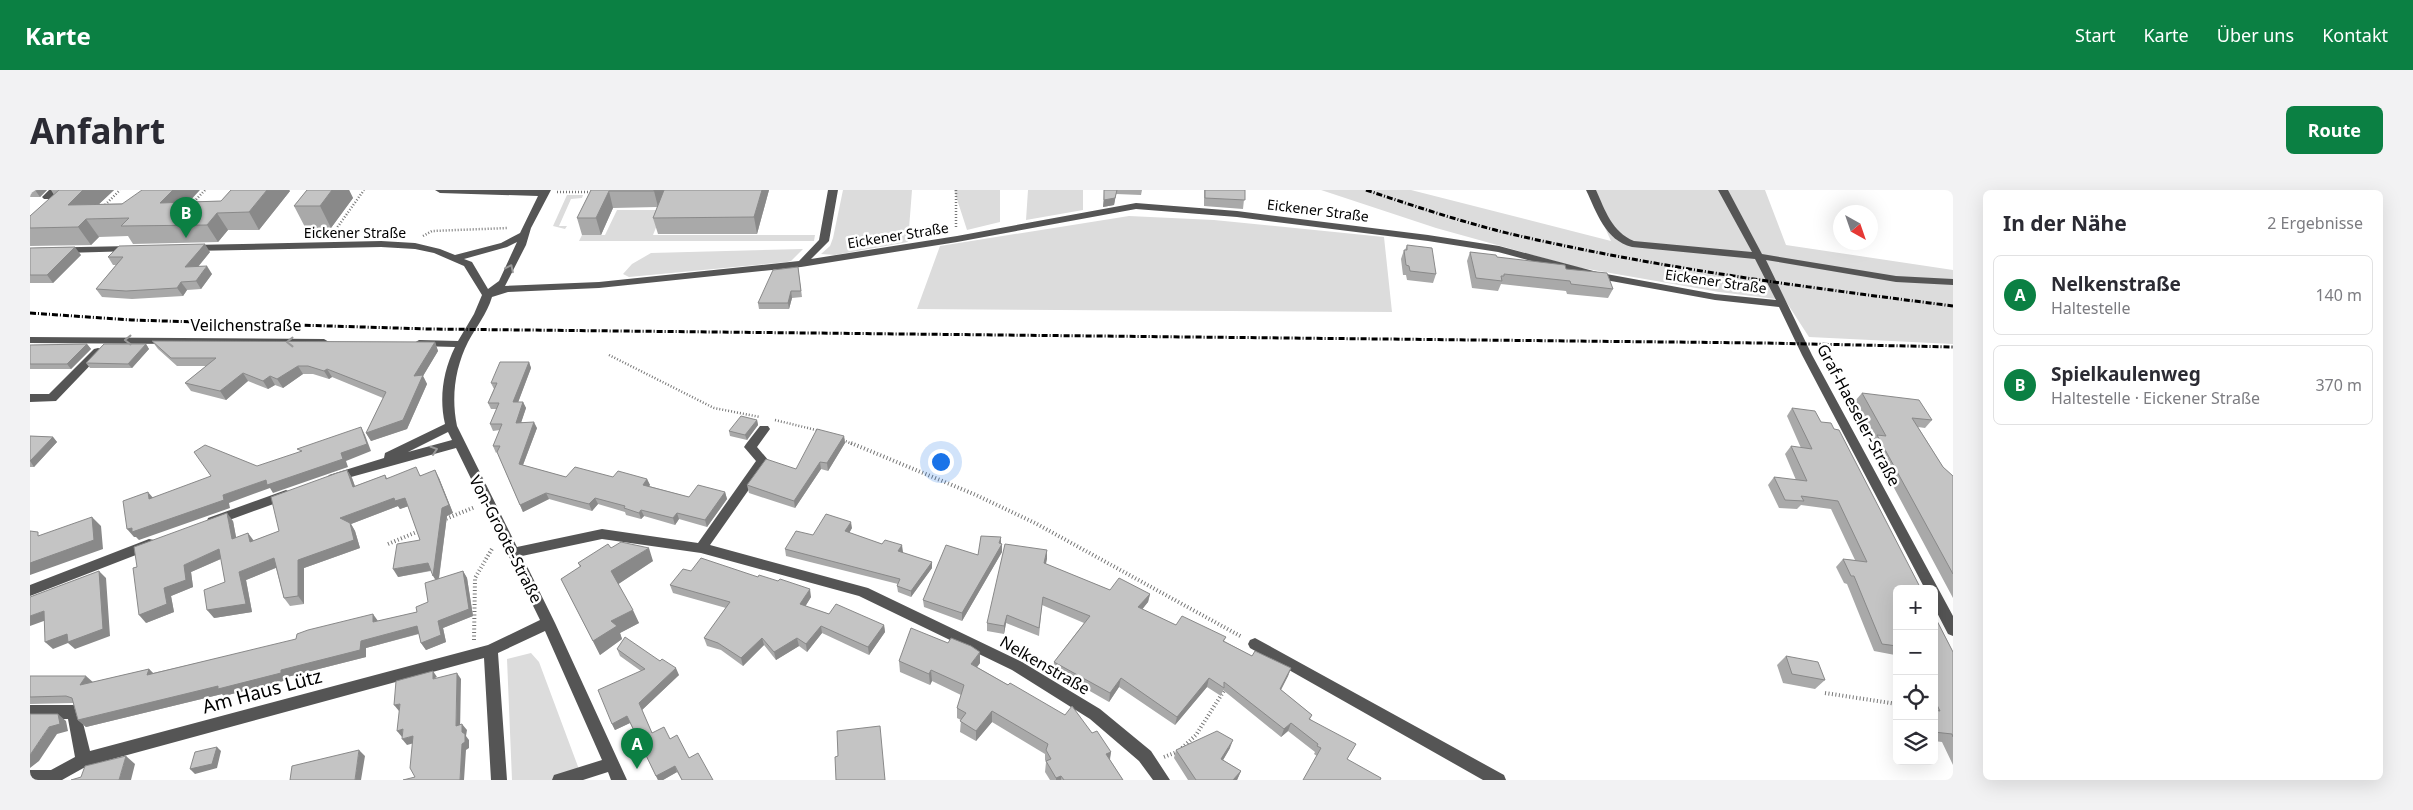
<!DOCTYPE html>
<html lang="de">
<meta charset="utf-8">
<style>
body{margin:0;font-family:"Noto Sans",sans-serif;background:#f2f2f3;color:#2b2b33}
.controls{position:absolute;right:15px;bottom:15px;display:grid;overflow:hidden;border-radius:8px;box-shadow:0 5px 20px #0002}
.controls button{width:45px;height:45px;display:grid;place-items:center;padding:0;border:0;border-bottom:1px solid #e1e1e2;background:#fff;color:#2b2b33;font:25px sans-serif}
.compass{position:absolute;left:1803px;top:15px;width:45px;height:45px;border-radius:50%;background:#fff;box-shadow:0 5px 20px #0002;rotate:140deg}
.you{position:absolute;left:910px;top:271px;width:18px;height:18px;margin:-12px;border:4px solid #fff;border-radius:50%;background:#1a73e8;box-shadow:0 0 0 8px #1a73e833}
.badge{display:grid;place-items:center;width:32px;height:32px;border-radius:50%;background:#0b8043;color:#fff;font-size:16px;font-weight:700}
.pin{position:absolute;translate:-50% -41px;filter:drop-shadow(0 1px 2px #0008)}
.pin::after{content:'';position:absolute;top:26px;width:18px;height:15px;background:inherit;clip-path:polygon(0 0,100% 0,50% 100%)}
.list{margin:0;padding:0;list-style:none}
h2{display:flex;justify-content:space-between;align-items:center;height:65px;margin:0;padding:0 20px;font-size:21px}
h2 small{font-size:16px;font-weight:400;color:#7c7c81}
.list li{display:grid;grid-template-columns:32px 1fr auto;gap:15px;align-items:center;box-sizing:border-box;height:80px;margin:0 10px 10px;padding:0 10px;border:1px solid #e1e1e2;border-radius:8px}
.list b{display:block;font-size:19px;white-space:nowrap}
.list p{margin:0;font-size:16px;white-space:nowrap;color:#7c7c81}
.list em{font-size:16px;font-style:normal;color:#7c7c81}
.icon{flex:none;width:28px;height:28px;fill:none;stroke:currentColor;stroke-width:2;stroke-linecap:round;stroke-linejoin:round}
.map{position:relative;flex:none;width:1923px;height:590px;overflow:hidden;border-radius:8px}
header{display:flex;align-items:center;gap:30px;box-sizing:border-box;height:70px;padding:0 25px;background:#0b8043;color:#fff}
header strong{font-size:24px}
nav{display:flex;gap:28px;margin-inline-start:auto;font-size:18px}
.intro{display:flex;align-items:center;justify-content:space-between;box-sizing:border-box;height:120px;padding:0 30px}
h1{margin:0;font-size:35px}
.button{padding:12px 22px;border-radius:8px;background:#0b8043;color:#fff;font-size:18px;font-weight:700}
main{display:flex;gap:30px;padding:0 30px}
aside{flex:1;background:#fff;border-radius:8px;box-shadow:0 5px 20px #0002}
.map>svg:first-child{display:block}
.green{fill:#dcdcdc}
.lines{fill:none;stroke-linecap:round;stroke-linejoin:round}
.path-far1{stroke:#777;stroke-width:2.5;stroke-dasharray:1 2;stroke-linecap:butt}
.path{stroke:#777;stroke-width:4;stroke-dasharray:1 2.5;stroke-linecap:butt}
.minor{fill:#555;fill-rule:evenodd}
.rail{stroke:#000;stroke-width:3;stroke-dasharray:6 2 1 2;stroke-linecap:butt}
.wall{fill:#a9a9a9}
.shaded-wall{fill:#898989}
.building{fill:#c4c4c4;stroke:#898989}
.oneway{stroke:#999}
.labels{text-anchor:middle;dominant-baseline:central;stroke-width:5;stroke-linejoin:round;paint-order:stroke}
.far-street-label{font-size:14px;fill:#000;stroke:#fff}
.street-label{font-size:16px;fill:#000;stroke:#fff}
.near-street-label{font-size:19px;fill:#000;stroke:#fff}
</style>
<header>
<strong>Karte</strong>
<nav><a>Start</a><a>Karte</a><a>Über uns</a><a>Kontakt</a></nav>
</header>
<div class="intro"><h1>Anfahrt</h1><a class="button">Route</a></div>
<main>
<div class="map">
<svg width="1923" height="590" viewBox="0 0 1923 590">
<rect width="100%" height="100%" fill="#fff"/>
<path class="green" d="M813,0H882L878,52L805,65L791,64L800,56L803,48Z
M924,0H970V32L937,40Z
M998,0H1053V20L996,30Z
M1291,0H1381L1581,51L1558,0H1735L1756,55L1923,80V154L1779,147L1755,110L1689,102L1546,77L1406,38Z
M537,5H553L552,8L541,9L529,36H537L535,39L523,36Z
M587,20H633L623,45H785L784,51H549L552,45H575Z
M1099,26L1184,30L1354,47L1362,122L887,119L910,56Z
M773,59L761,71L757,72L599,87L593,84L602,74L621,63Z
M501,463L509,472L553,590H482L477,469Z"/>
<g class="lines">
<path class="path-far1" d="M926,0V37
M527,2H564
M162,14L175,0
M73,17L90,0
M304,42L334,0
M393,46L402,41L478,38
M579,165L684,218L730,227
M745,230L790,241
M813,250L824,255"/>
<path class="path" d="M821,253L946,305L1005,333L1212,447
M413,330L445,317
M358,354L389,341
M444,450L445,388L463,357
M1795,503L1867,514
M1152,558L1166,545L1195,499
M1134,567L1147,562"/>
<path class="minor" d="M19,0H29L20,9H14L12,7Z
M405,0H521L501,38L496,55L475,96L569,92L769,71L789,50L798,0H808L799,51L781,69L927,46L1106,13L1207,21L1398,45L1469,56L1571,83L1685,104L1746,110L1725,69L1602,57C1575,50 1567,23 1556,0H1566C1575,20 1582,42 1604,51L1722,62L1688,0H1698L1732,64L1866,86L1923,89V95L1866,92L1736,70L1782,165L1923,426V446L1918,444L1904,417V399H1895L1772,165L1749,117L1685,110L1570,89L1468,62L1398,51L1207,27L1106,19L927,52L771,77L569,98L478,102L462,107C457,124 446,137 438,152C425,178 421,207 427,236L487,357L572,339L668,353L726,271L714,257L716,254L730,236H738L740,239L727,257L739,271L680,355L838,398L992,472L1070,519L1121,561L1140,590H1123L1109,571L1060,529L982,480L829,406L671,363L572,349L492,366L525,433L597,590H581L578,582L553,590H522L524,585L572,570L515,441L468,463L477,590H461L454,468L57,576L32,590H0V580H21L45,567L38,529H0V515H44L49,517L60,561L458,455L510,430L426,258L303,292L297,288L299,285L354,268L355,263L415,234C409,208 413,181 425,157L389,156L384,153L389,150L428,151L444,124L452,105L434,76L404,63L385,59L351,57L161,61L156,58L161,55L351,51L385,53L410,59L425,65L471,53L490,43L508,6L410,3ZM487,52L469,91L458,99L442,72L434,69L477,57ZM418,242L422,250L378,262Z
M101,56L104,57V61L0,64V58Z
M0,147L294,149L299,152L294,155L0,153Z
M68,158L72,159L73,161L72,163L26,211L0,212V204H19L64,159Z
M256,300L260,302L262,305L260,308L183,336L178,334L177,331L178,328Z
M119,349L124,350L126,354L124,358L0,406V395Z
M1225,448L1474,585L1476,590H1453L1220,458L1218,454L1220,450Z"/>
<path class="rail" d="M1336,0C1384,16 1432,32 1481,44C1627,78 1775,97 1923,116
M0,123L102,130L399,139L1733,153L1923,157"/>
</g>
<path class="wall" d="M0,0H17L10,7H0Z
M21,0H84L69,14L191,11L201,0H259L260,1L229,40H198L188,52L103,54L98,46L69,47L61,55L0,56V26L24,5Z
M277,0H319L323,8L301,38L276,39L264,16Z
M561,0H739L727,44H628L623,28L627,17L583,18L571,45H552L547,28Z
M1074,0H1112L1111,5L1086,4L1084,15L1073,17Z
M1174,0H1215L1213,19L1174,16Z
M1377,55L1406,84L1403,93L1377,90L1376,85H1373L1371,69L1374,60H1375Z
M0,58L51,65L23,93H0Z
M180,62L168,77L182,84L171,99L157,100L153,106L102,109L72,107L66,99L86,75H83L78,67Z
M1440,62L1467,67L1536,79L1583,99L1578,108L1537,104L1536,101L1471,94L1468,101L1442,98L1437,71Z
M768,77L772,107L762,108L759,119H729L728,113Z
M122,151L405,152L408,161L393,186L397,194L377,239L341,251L336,243L353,208L302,187L299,189L283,184H273L253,198L245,195L238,199L218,191L196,210L161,201L155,193L176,176H147L128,159Z
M57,154L61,159L41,179H0V155Z
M116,154L119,159L102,178H60L56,173Z
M499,172L501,178L488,212H493L496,218L491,232L507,238L493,275L536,287H583L617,289L620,295L619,296L659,307L695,302L697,309L677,337L649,329L645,335L614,326L611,329L596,325L595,322L568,314L562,321L519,309L493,322L467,262L466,263L463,256L470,240L463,241L460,234L467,219H461L458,213L464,199L461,193Z
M1832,203L1902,230L1895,238L1888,237L1913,277L1923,286V408L1840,253L1845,247L1825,211Z
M1762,218L1867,399V470L1865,465L1844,461L1817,394L1814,393L1806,377L1813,369L1825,370L1801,319L1771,315L1767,319L1749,318L1738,295L1744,287L1766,290L1755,264L1761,256L1771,258L1757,226Z
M727,230L728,235L717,250L700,246L699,241Z
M0,246L23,247L27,252L4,277H0Z
M814,246L815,253L798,281L791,279L765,318L719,303L717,295L766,279Z
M317,280L322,288L325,296L355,285L357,288L391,285L409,288L423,323L417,326L409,389L433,381L437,388L443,426L413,438L416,452L396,460L391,453L389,444L336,458V467L257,487V490L194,506L192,504L56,537L48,530L43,513L0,514V486L63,492L119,479L123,483L387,422L398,412L406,390L401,381L368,387L390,350L378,316L370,319L368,316L321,334L325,341L330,358L274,378V414L260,416L254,408L246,378L216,390L222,422L184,428L195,392L191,369L161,382L163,397L141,406L144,422L116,433L203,331L206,348L218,343L223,351L249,341Z
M822,338L819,343L852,354L872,355V363L902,372V378L881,407L868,402L867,396L868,394L756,366L755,359L783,345Z
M971,353L972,362L932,431L894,417L893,410L948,365Z
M581,358L623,371L588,394L609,433L590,443L592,449L570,465L531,389L550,377L548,373Z
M1017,360L1016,374L1080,400L1120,404L1118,412L1112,419L1146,435L1196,447L1194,451L1222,466L1261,478L1258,486L1251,500L1282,525L1280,529L1322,562L1287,566L1284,564L1285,562L1258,541L1251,547L1193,500L1191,506L1177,497L1145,535L1089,497L1079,512L1023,480L1024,472L1054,433L1012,415L1009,446L976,433L974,444L957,441V433Z
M661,381L781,407L775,416L799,424L854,435L855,442L839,465L792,443L777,462L769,456L746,470L734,455L713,476L691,460L677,456L674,448L696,418L643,403L640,395Z
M1904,425L1923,462V575L1912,552L1904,551Z
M918,453L950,473L947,477L1062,543L1081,562L1080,570L1093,590H1020L1015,582L1016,572L1015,570V564L962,532L946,551L930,542L931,530L927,528V518L931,505L902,491L900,495L870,482L869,471Z
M587,459L649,485L612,520L622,543L640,549L659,568L683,590H652L647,582L633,590H628L600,533L585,540L582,534L611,481L590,466Z
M1756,466L1795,490L1785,499L1753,493L1747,475Z
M1200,558L1193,570L1211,581L1207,590H1158L1144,568L1146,560Z"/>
<path class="shaded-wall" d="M5,0H17L10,7Z
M53,0H84L50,32L38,15Z
M143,0H170L142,30L130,13Z
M237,0H259L260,1L229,40L219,22Z
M302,0H319L323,8L301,38L290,16Z
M624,0H635L628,17L624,1Z
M732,0H739L727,44L724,27Z
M1087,0L1084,15L1073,17L1074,10Z
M579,1L583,18L571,45L566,28Z
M187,23L198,40L188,52L177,35Z
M56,29L69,47L61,55L48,37Z
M175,54L180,62L161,85L155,77Z
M45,57L51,65L23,93L17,85Z
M177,76L182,84L171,99L166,91Z
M151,92L157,100L153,106L147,98Z
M761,101L762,108L759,119L758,113Z
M405,152L408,161L393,186L397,194L377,239L341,251L336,243L384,186Z
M57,154L61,159L41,179L37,174Z
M116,154L119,159L102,178L98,174Z
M499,172L501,178L486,218L483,212Z
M268,176L273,184L253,198L247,189Z
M297,179L302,187L299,189L294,181Z
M213,183L218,191L196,210L190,201Z
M240,186L245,195L238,199L233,191Z
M493,212L496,218L489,239L486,233Z
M727,230L728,235L717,250L715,245Z
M504,232L507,238L491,280L489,274Z
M331,237L335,245L341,261L316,271L318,277L243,303L240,298L199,313L200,318L109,350L106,347H104L97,339L311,263Z
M814,246L815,253L798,281L797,273Z
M23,247L27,252L4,277L0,271Z
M790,272L791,279L765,318L764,311Z
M317,280L322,288L328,305L323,297Z
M405,280L409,288L423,323L417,326L408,394L403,386Z
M617,289L620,295L615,301L613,295Z
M118,302L124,309H119Z
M695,302L697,309L677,337L675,330Z
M516,303L519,309L493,322L490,315Z
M364,308H375L379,316L370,319L368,316L321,334L325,341L330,358L274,378V414L268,406V370L310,328Z
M565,308L568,314L562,321L559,314Z
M611,320L614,326L611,329L609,323Z
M197,323L203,331L208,357L202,349Z
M647,323L649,329L645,335L643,328Z
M62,327L71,336L73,359L0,385V373Z
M821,332L822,338L816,348L815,341Z
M218,343L224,351L220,352Z
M971,347V355L972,354V362L932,431V423L969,353Z
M872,355L873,362L869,368L868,361Z
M619,358L623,371L587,395L581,381Z
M189,359L195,367L161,382L163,397L141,406L144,422L116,433L109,425L134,398L154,375Z
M1017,360V369L1014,382V373Z
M244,368L250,376L216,390L222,422L184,428L177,420L209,382Z
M902,372V378L881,407V401Z
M398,373L403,380L368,387L363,379Z
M69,381L76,388L80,446L45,459L38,453L23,459L15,452Z
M433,381L437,388L443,426L413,438L416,452L396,460L391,453L408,431Z
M780,399L781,407L772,422L770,414Z
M1120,404L1118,412L1107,426L1108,417Z
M603,420L609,433L590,443L592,449L570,465L563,451L581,431Z
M14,421L22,428L0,436V426Z
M343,424L348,431L343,432Z
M977,425L976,433L974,444V436Z
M854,435L855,442L839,465L838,457Z
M387,436L391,443L336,458V467L257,487V490L194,506L192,504L56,537L48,530L251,480L331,451Z
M791,436L792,443L777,462L776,454Z
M732,448L734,455L713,476L711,468Z
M767,448L769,456L746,470L744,462Z
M950,462V473L941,485V474Z
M646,478L649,485L612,520L609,513Z
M1261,478L1258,486L1247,507L1250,499Z
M119,479L126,486L117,485Z
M901,480L902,491L900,495L899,484Z
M403,481L407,487L403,489Z
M427,483L431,489L430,542L426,536Z
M56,486L64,493L50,495Z
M1091,488L1089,497L1079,512L1080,503Z
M1179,488L1177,497L1145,535L1147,527Z
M370,514L369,521L364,515Z
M962,521V532L946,551V541Z
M28,524L36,531L38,541L27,544L9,571L0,578V565Z
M597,526L600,533L585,540L582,534Z
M1261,533L1258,541L1251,547L1254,539Z
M432,534L437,540L436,546L439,550V558L436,560L434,590H430Z
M373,539L372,547L367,541Z
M383,546L388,552L377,555L372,549Z
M1203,550L1200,558L1189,577L1191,569Z
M187,557L191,561L187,578L165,584L160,579Z
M329,560L335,566L331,590H325Z
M1081,562L1079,572L1076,564Z
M96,566L105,574L101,590H89Z
M645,576L647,582L633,590H628L626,586Z
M1211,581L1207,590H1203Z
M1031,586V590H1026V588Z"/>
<path class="building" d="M29,0H53L38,15L92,14L112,0H143L130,13L191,11L201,0H237L219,22L187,23L177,35L91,36L99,28L56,29L48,37L0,38V26Z
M277,0H302L290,16H264Z
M561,0H624V1H579L566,28H547Z
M634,0H732L724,27L623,28Z
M1074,0H1087L1085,8L1074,10Z
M1175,0H1215V10L1175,8Z
M175,54L155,77L177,76L166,91L151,92L147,98L96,101L66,99L93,67H78L89,56Z
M1377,55L1402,58L1406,84L1380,81L1379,76L1376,75L1374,60H1377Z
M45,57L17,85H0V58Z
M1440,62L1466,65L1467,67L1535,75L1536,79L1577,83L1583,99L1541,94L1540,91L1474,84V86H1471L1472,91L1446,88Z
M768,77L771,101H761L758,113H728L743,80Z
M122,151L405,152L384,186L393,185L373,230L336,243L356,202L297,179L294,181L278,176H268L247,189L240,186L233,191L213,183L190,201L155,193L186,168H141Z
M57,154L37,174H0V155Z
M74,154H116L98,174L56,173Z
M470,172H499L483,212H493L486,233L504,232L489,274L536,287L545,277L583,287L588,281L617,289L613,295L659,307L668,295L695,302L675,330L647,323L643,328L611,320L609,323L594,318L595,316L565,308L559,314L516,303L490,315L467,262L470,256H463L472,234H460L469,213H458L467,193H461Z
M1832,203L1889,210L1902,230L1882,228L1913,277L1923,286V384L1847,245L1856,246Z
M1762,218L1785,221L1791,232L1801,233L1804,239L1809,240L1891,399H1867V456L1852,454L1824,386H1821L1813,369L1837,372L1808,311L1771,306L1774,311L1755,310L1744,287L1777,291L1761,256L1782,259Z
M711,226L727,230L715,245L699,241Z
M331,237L337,254L311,263L313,269L237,295L236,290L193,305L194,310L102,342V338L97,339L93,311L118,302L119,309L181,286L164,262L175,255L227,276L272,261L267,259Z
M787,239L814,246L797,273L790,272L764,311L717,295L736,269L766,279Z
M0,246L23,247L0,271Z
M386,277L390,286L405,280L419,315L412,318L403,386L398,373L363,379L367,354L390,350L375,308L365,311L364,308L310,328L320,333L324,350L268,370V406L254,408L244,368L209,382L216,414L177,420L174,400L195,392L189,359L154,375L156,390L134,398L137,414L109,425L103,378L107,377L104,357L197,323L202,349L218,343L220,352L249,341L241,307L307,283L317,280L323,297L355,285L356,289Z
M796,324L821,332L815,341L852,354L855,350L872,355L868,361L902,372L881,401L867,396L870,389L755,359L766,341L783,345Z
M62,327L64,350L0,373V341L8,342V346Z
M951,346L971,347L969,353L972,354L932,423L893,410L916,355L948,365Z
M591,352L619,358L581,381L603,420L581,431L587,436L563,451L531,389L551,376L548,373L578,354L581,358Z
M975,354L1017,360L1014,373L1080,400L1089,388L1120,404L1108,417L1146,435L1152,426L1196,447L1193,451L1222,466L1225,461L1261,478L1250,499L1282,525L1279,529L1326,554L1317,569L1351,588L1350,590H1273L1291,558L1287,556L1288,554L1261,533L1254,539L1194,492V498L1179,488L1147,527L1091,488L1080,503L1024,472L1060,426L1013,407L1009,438L977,425L974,436L957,433Z
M671,368L728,387L729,385L748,391L750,389L780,399L770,414L799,424L806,414L854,435L838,457L791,436L776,454L767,448L744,462L732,448L711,468L688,453L674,448L700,412L640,395L653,379L661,381Z
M69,381L73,439L38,452L37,444L15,452L14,421L0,426V407Z
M433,381L439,419L408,431L411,445L391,453L387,436L331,451L330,460L251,480V483L188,499V496L48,530L42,508L36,506L0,507V486H56L50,495L119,479L117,485L266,449L267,444L278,440L343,424V432L387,422L386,417L398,412L395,393Z
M1904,425L1923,462V547L1922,544L1904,542V520L1910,521L1904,509Z
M881,438L918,453L921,448L941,456L950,462L941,474L978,495L980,493L1035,525L1042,516L1062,543L1067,541L1081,562L1076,564L1093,590H1034L1031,586L1026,588L1016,571L1021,569L1016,560L1018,554L962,521L946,541L930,531L936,523L927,518L934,495L901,480L899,484L869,471Z
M595,447L630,471L632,469L646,478L609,513L622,543L634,537L640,549L647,545L659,568L668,563L683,590H652L645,576L626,586L597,526L582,534L568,500L615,479L587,459Z
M1756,466L1788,472L1795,490L1762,484Z
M403,481V489L427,483L426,536L432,534V542L435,544V552L432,554L430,590H373L385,587L380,578L383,546L372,549L373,539L367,541L370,514L364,515L366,491Z
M0,524H28L30,534L19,537L0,565Z
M850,536L855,590H806L805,567L808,566L807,541Z
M1187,541L1203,550L1191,569L1211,581L1203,590H1166L1146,560Z
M187,557L182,574L160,579L165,562Z
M329,560L325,590H260L262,576Z
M96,566L89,590H41L51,587L55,576Z"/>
<defs><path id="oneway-chevron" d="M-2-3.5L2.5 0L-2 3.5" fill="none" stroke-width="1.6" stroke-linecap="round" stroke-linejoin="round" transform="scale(1.25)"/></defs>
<g class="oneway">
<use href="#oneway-chevron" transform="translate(480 78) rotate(-64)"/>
<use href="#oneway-chevron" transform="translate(98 150) rotate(-180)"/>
<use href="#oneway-chevron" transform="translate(260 152) rotate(-180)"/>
<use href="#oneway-chevron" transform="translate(404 260) rotate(-18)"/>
</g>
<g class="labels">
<g class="far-street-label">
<text transform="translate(1288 20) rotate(7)">Eickener Straße</text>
<text x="325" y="42">Eickener Straße</text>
<text transform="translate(868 45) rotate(-9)">Eickener Straße</text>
<text transform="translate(1686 91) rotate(8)">Eickener Straße</text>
</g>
<g class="street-label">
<text x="216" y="135">Veilchenstraße</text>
<text transform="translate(1829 225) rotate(62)">Graf-Haeseler-Straße</text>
<text transform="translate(476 349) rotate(63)">Von-Groote-Straße</text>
<text transform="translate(1015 475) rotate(30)">Nelkenstraße</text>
</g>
<g class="near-street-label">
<text transform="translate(232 501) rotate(-15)">Am Haus Lütz</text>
</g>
</g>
</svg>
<div class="controls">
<button>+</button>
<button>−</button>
<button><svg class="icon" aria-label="locate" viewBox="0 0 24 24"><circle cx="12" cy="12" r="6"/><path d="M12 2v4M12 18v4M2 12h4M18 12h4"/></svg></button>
<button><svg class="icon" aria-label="layers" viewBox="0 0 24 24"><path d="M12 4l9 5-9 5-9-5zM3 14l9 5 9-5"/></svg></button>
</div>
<svg class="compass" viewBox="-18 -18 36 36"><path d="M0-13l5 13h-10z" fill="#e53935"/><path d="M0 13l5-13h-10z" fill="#7c7c81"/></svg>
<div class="you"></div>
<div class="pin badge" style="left:607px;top:579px">A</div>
<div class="pin badge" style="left:156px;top:48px">B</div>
</div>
<aside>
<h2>In der Nähe<small>2 Ergebnisse</small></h2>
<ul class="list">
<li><span class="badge">A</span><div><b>Nelkenstraße</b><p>Haltestelle</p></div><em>140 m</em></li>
<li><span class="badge">B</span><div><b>Spielkaulenweg</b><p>Haltestelle · Eickener Straße</p></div><em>370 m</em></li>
</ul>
</aside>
</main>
